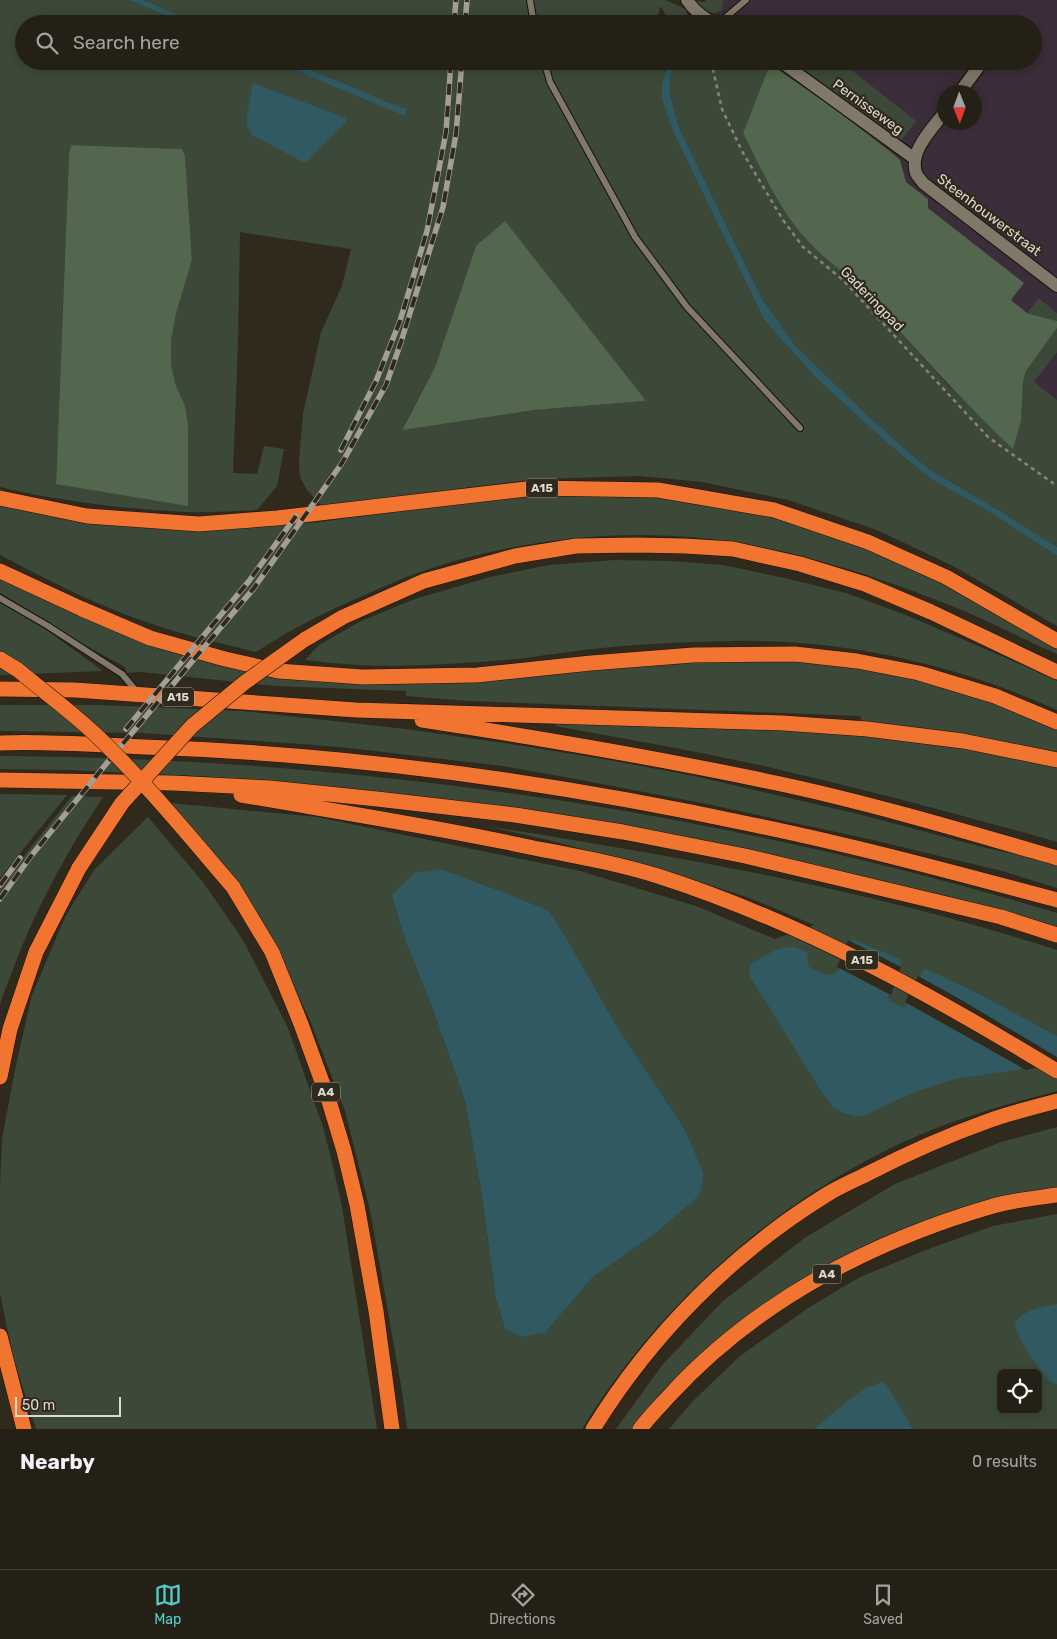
<!DOCTYPE html>
<style>
body{margin:0;font-family:Rubik,sans-serif;background:#2c281f;color:#f1f3f6}
.controls{position:absolute;right:15px;bottom:15px;display:grid;overflow:hidden;border-radius:8px;box-shadow:0 2px 12px #0003}
.controls button{width:45px;height:45px;display:grid;place-items:center;padding:0;border:0;border-bottom:1px solid #413e35;background:#242016;color:#f1f3f6;font:25px sans-serif}
.compass{position:absolute;left:937px;top:85px;width:45px;height:45px;border-radius:50%;background:#242016;box-shadow:0 2px 12px #0003;rotate:179deg}
.scale{position:absolute;left:15px;bottom:12px;width:106px;box-sizing:border-box;padding-left:5px;border:2px solid #dcd9d0;border-top:0;font-size:14px;line-height:18px;white-space:nowrap;color:#dcd9d0;-webkit-text-stroke:4px #302a1d;paint-order:stroke}
.list{margin:0;padding:0;list-style:none}
h2{display:flex;justify-content:space-between;align-items:center;height:65px;margin:0;padding:0 20px;font-size:21px}
h2 small{font-size:16px;font-weight:400;color:#a3a3a1}
.icon{flex:none;width:28px;height:28px;fill:none;stroke:currentColor;stroke-width:2;stroke-linecap:round;stroke-linejoin:round}
.map{position:relative;flex:none;width:1057px;height:1429px;overflow:hidden}
.search{position:absolute;background:#242016;box-shadow:0 2px 12px #0003;left:15px;right:15px;top:15px;height:55px;display:flex;align-items:center;gap:12px;box-sizing:border-box;padding:0 18px;border-radius:28px;color:#a3a3a1;font-size:19px}
.sheet{height:140px;background:#242016}
nav{display:flex;justify-content:space-around;align-items:center;box-sizing:border-box;height:70px;border-top:1px solid #413e35;background:#242016;font-size:14px;color:#a3a3a1}
nav a{display:grid;justify-items:center;gap:2px}
nav .on{color:#53cdcb}
.map>svg:first-child{display:block}
.industrial{fill:#3b2d39;fill-rule:evenodd}
.green{fill:#3c4939;fill-rule:evenodd}
.forest{fill:#52674d}
.water{fill:#305961}
.pier{fill:#302a1d}
.lines{fill:none;stroke-linecap:round;stroke-linejoin:round}
.service-casing{stroke:#181206;stroke-width:8}
.minor-casing{stroke:#181206;stroke-width:14}
.motorway-casing{stroke:#181206;stroke-width:16}
.path{stroke:#898479;stroke-width:2.5;stroke-dasharray:4 4;stroke-linecap:butt}
.service{stroke:#80796a;stroke-width:6}
.minor{stroke:#80796a;stroke-width:12}
.motorway{stroke:#f27431;stroke-width:15}
.rail-casing{stroke:#a39f94;stroke-width:5.5}
.rail{stroke:#302a1d;stroke-width:4;stroke-dasharray:11;stroke-linecap:butt}
.motorway-bridge-casing{stroke:#181206;stroke-width:16;stroke-linecap:butt}
.motorway-bridge{stroke:#f27431;stroke-width:15}
.labels{text-anchor:middle;dominant-baseline:central;stroke-width:4.5;stroke-linejoin:round;paint-order:stroke}
.shield{fill:#302a1d;stroke:#a8a49a;stroke-width:1}
.shield-label{font-size:12px;font-weight:bold;fill:#dcd9d0}
.street-label{font-size:14px;fill:#dcd9d0;stroke:#302a1d}
</style>
<div class="map">
<svg width="1057" height="1429" viewBox="0 0 1057 1429">
<rect width="100%" height="100%" fill="#302a1d"/>
<path class="industrial" d="M722,0H1057V313L1040,298L1027,313L1011,299L1024,283L928,208V199L906,183L900,160L834,108L765,61H1033V24H715ZM944,92H974V122H944Z
M1057,352V400L1034,382Z"/>
<path class="green" d="M0,0H129L185,24H24V61H273L405,115L407,107L404,108L390,103L291,61H667L664,72L674,134L764,320L818,380L888,444L932,480L983,508L1057,556V626L953,566L877,530L788,500L702,482L640,476L536,479L322,506L307,490L300,477L299,460L303,414L321,332L342,286L351,249L240,232L238,342L233,473L257,474L264,446L284,449L277,486L257,510C233,511 208,513 185,512C125,509 58,501 0,487ZM71,145L182,149L185,155L192,260L176,314L171,341V365L176,386L56,484L69,154ZM476,246L646,401H645L534,410L402,429L435,367Z
M143,0H665L686,9L688,16L702,24H670L661,6L656,20L659,24H200Z
M692,0L705,2L706,0H723L722,10L715,14L700,9Z
M675,61H765L770,64L743,133L762,169L789,217L805,238L815,248L840,268L860,288L948,385L1013,448L1021,421L1023,382L1026,371L1057,328V352L1034,382L1057,400V547L1002,512L931,470L912,455L864,412L794,344L761,297L678,125L669,90L671,76Z
M789,61H840L916,121L899,143Z
M1039,298L1057,313V321L1027,313Z
M605,494L673,498L752,511L805,525L919,570L1057,647V654C1028,641 998,626 969,613C893,582 814,555 734,542C629,526 519,538 420,572C402,578 386,586 369,593C344,604 319,615 296,628C282,635 269,644 256,652C215,642 175,633 135,618C88,601 44,578 0,555V504L234,528L321,522L393,511L535,495Z
M614,560L672,561L723,565L785,578L846,593L906,615L1029,668L1057,681V710C957,664 840,638 730,641C681,642 632,644 584,650C557,653 531,658 504,660C456,664 407,667 359,665C341,664 323,662 305,660L319,645L361,621L415,599L490,577L549,565Z
M0,576L94,619L335,681L744,657L827,663L900,675L991,701L1057,729V842C960,814 862,789 764,766C695,751 625,739 556,726L555,721L773,728L859,735L861,716L469,701L406,696V691L276,686L141,672L127,673L125,667L85,645L0,593Z
M0,602L45,629L103,671L0,675Z
M0,705H100L242,711L406,729L523,746L609,760L694,776L858,814L986,848L1057,863V888L1002,871L873,840L707,804L565,777L503,766L349,748L302,744L141,733L0,731Z
M0,756C357,758 715,810 1057,913V929L915,889L334,788L214,777L70,770L0,769Z
M0,794L67,795L0,878Z
M72,796L103,797C67,851 36,908 13,969C9,981 3,993 0,1005V886Z
M171,803L317,817L580,871L696,906L775,939L814,925L750,898L665,871L548,840L486,826C678,856 871,890 1057,950V1091C1003,1105 950,1120 899,1144C769,1206 657,1307 582,1429H407L402,1391L370,1210L345,1111L309,1018L273,943L220,865ZM441,869L498,890L548,910L563,932L616,1025L686,1131L704,1174L700,1195L656,1233L592,1278L546,1332L505,1329L496,1300L481,1190L465,1101L432,1007L407,945Z
M148,817L203,882L243,940L288,1028L323,1127L333,1166L342,1207L377,1429H36L13,1357L0,1293V1187L2,1139L16,1065L32,995L65,917L94,870Z
M1057,1127V1189L968,1206L878,1239L813,1273L642,1417L632,1429H616L663,1364L723,1301L806,1237L895,1184L1001,1142Z
M1057,1214V1429H669L692,1402L740,1356L808,1308L860,1277L931,1248L993,1226ZM1001,1373H1038V1410H1001Z"/>
<path class="forest" d="M770,64L834,108L892,153L900,160L906,182L928,199V208L1024,283L1011,300L1027,313L1057,321V328L1026,371L1023,382L1021,421L1013,449C961,400 914,347 866,294C848,274 825,260 807,240C780,211 761,168 743,133Z
M71,145L182,149L185,155L192,260L176,314L171,341V365L176,386L185,406L188,427V506L56,484L69,154Z
M505,221L646,401L534,410L402,430L435,367L476,246Z"/>
<path class="water" d="M129,0H143L200,24H185Z
M273,61H291L390,103L404,108L407,107L405,116Z
M667,61H675L671,76L669,90L678,125L761,297L794,344L864,412L912,455L931,470L1002,512L1057,547V556L983,508L932,480L888,444L818,380L764,320L674,134L662,98V85Z
M253,83L346,118L345,123L307,162H303L252,135L247,126V116Z
M441,869L498,890L548,910L563,932L616,1025L686,1131L704,1174L700,1195L656,1233L592,1278L546,1332L523,1337L505,1329L496,1300L481,1190L465,1101L432,1007L407,945L392,895L414,873Z
M851,940H854L900,959L901,962L888,996L890,1002L902,1007L906,1006L923,971L926,969L977,993L1057,1036V1061L1016,1070L955,1079L917,1091L881,1107L865,1116H854L844,1113L833,1107L821,1091L768,1005L750,977L749,966C764,955 792,937 808,954L807,960L809,967C814,969 819,973 824,974C842,980 846,952 851,940Z
M1057,1304V1384H1056L1050,1382C1038,1365 1017,1342 1015,1322C1026,1309 1041,1307 1057,1304Z
M883,1382L887,1386L913,1429H815L828,1417L865,1388Z"/>
<path class="pier" d="M848,940L901,967L891,995L837,967Z
M918,976L958,998L1057,1057V1063L1026,1070L905,1002Z"/>
<g class="lines">
<defs>
<path id="service" d="M530,0L534,24
M723,24L726,17L746,0
M544,61L550,82L635,237L687,307L800,428
M0,598L48,626L122,674L138,693"/>
<path id="minor" d="M687,0C694,11 704,18 715,24
M780,61L915,159
M960,92L982,62
M944,113C932,129 909,151 916,173C917,176 921,180 923,183L1057,286"/>
<path id="motorway" d="M0,498L87,516L199,524L277,518L535,488L658,490L774,510L868,542L946,577L1057,641
M0,571L82,609L150,638L225,659L278,671L363,677L477,675L591,663L693,655L795,654L857,661L919,673L995,696L1057,722
M304,640L343,617L424,581L515,556L576,546L636,545L685,546L733,549L800,564L865,584L931,612L1057,672
M0,659L18,670
M0,689L75,690L356,710L783,723L867,729L963,741L1057,760
M422,720C540,738 658,758 776,783C870,803 964,831 1057,858
M0,743C48,741 97,745 145,747C350,754 554,782 754,825C856,846 956,873 1057,900
M0,780L173,783L270,788L377,799L515,815L623,832L745,856L1001,917L1057,935
M241,795C339,812 437,827 534,848C576,856 620,864 661,877C803,923 930,994 1057,1071
M233,887L272,952L301,1024L329,1101L344,1151L357,1205L376,1311L392,1429
M0,1077L10,1029L36,952L79,868
M0,1336L24,1429
M593,1429C651,1335 732,1253 826,1195C839,1187 853,1181 867,1174C906,1154 946,1136 988,1121C1010,1113 1034,1107 1057,1101
M640,1429C649,1417 660,1406 670,1395C756,1301 872,1241 993,1206C1014,1200 1036,1198 1057,1195"/>
</defs>
<use href="#service" class="service-casing"/>
<use href="#minor" class="minor-casing"/>
<use href="#motorway" class="motorway-casing"/>
<path class="path" d="M711,61L722,109L743,153L783,220L803,247L843,280L988,437L1057,486"/>
<use href="#service" class="service"/>
<use href="#minor" class="minor"/>
<use href="#motorway" class="motorway"/>
<defs>
<path id="rail" d="M454,24L456,0
M465,24L467,0
M341,450L376,381L400,321L427,231L446,132L451,61
M126,729L249,581L296,516
M0,885L20,858
M0,899L31,856L115,753L254,588L342,463L386,385L401,342L443,207L456,134L462,61"/>
</defs>
<use href="#rail" class="rail-casing"/>
<use href="#rail" class="rail"/>
<defs>
<path id="motorway-bridge" d="M18,670C44,692 73,713 97,736C146,783 189,836 233,887
M79,868L122,803L192,726L244,683L304,640"/>
</defs>
<use href="#motorway-bridge" class="motorway-bridge-casing"/>
<use href="#motorway-bridge" class="motorway-bridge"/>
</g>
<g class="labels">
<g class="shield">
<rect x="526" y="478.5" width="32" height="19" rx="4"/>
<rect x="162" y="687.5" width="32" height="19" rx="4"/>
<rect x="846" y="950.5" width="32" height="19" rx="4"/>
<rect x="312" y="1082.5" width="28" height="19" rx="4"/>
<rect x="813" y="1264.5" width="28" height="19" rx="4"/>
</g>
<g class="shield-label">
<text x="542" y="488">A15</text>
<text x="178" y="697">A15</text>
<text x="862" y="960">A15</text>
<text x="326" y="1092">A4</text>
<text x="827" y="1274">A4</text>
</g>
<g class="street-label">
<text transform="translate(868 107) rotate(36)">Pernisseweg</text>
<text transform="translate(989 215) rotate(37)">Steenhouwerstraat</text>
<text transform="translate(872 299) rotate(46)">Gaderingpad</text>
</g>
</g>
</svg>
<div class="controls">
<button><svg class="icon" aria-label="locate" viewBox="0 0 24 24"><circle cx="12" cy="12" r="6"/><path d="M12 2v4M12 18v4M2 12h4M18 12h4"/></svg></button>
</div>
<svg class="compass" viewBox="-18 -18 36 36"><path d="M0-13l5 13h-10z" fill="#e53935"/><path d="M0 13l5-13h-10z" fill="#a3a3a1"/></svg>
<div class="scale">50 m</div>
<div class="search"><svg class="icon" aria-label="search" viewBox="0 0 24 24"><circle cx="10" cy="10" r="6"/><path d="M15 15l6 6"/></svg>Search here</div>
</div>
<section class="sheet">
<h2>Nearby<small>0 results</small></h2>
<ul class="list">
</ul>
</section>
<nav>
<a class="on"><svg class="icon" aria-label="map" viewBox="0 0 24 24"><path d="M3 6l6-2 6 2 6-2v14l-6 2-6-2-6 2zM9 4v14M15 6v14"/></svg>Map</a>
<a><svg class="icon" aria-label="directions" viewBox="0 0 24 24"><path d="M12 3l9 9-9 9-9-9zM9 14v-3h6M13 9l2 2-2 2"/></svg>Directions</a>
<a><svg class="icon" aria-label="saved" viewBox="0 0 24 24"><path d="M7 4h10v16l-5-4-5 4z"/></svg>Saved</a>
</nav>
